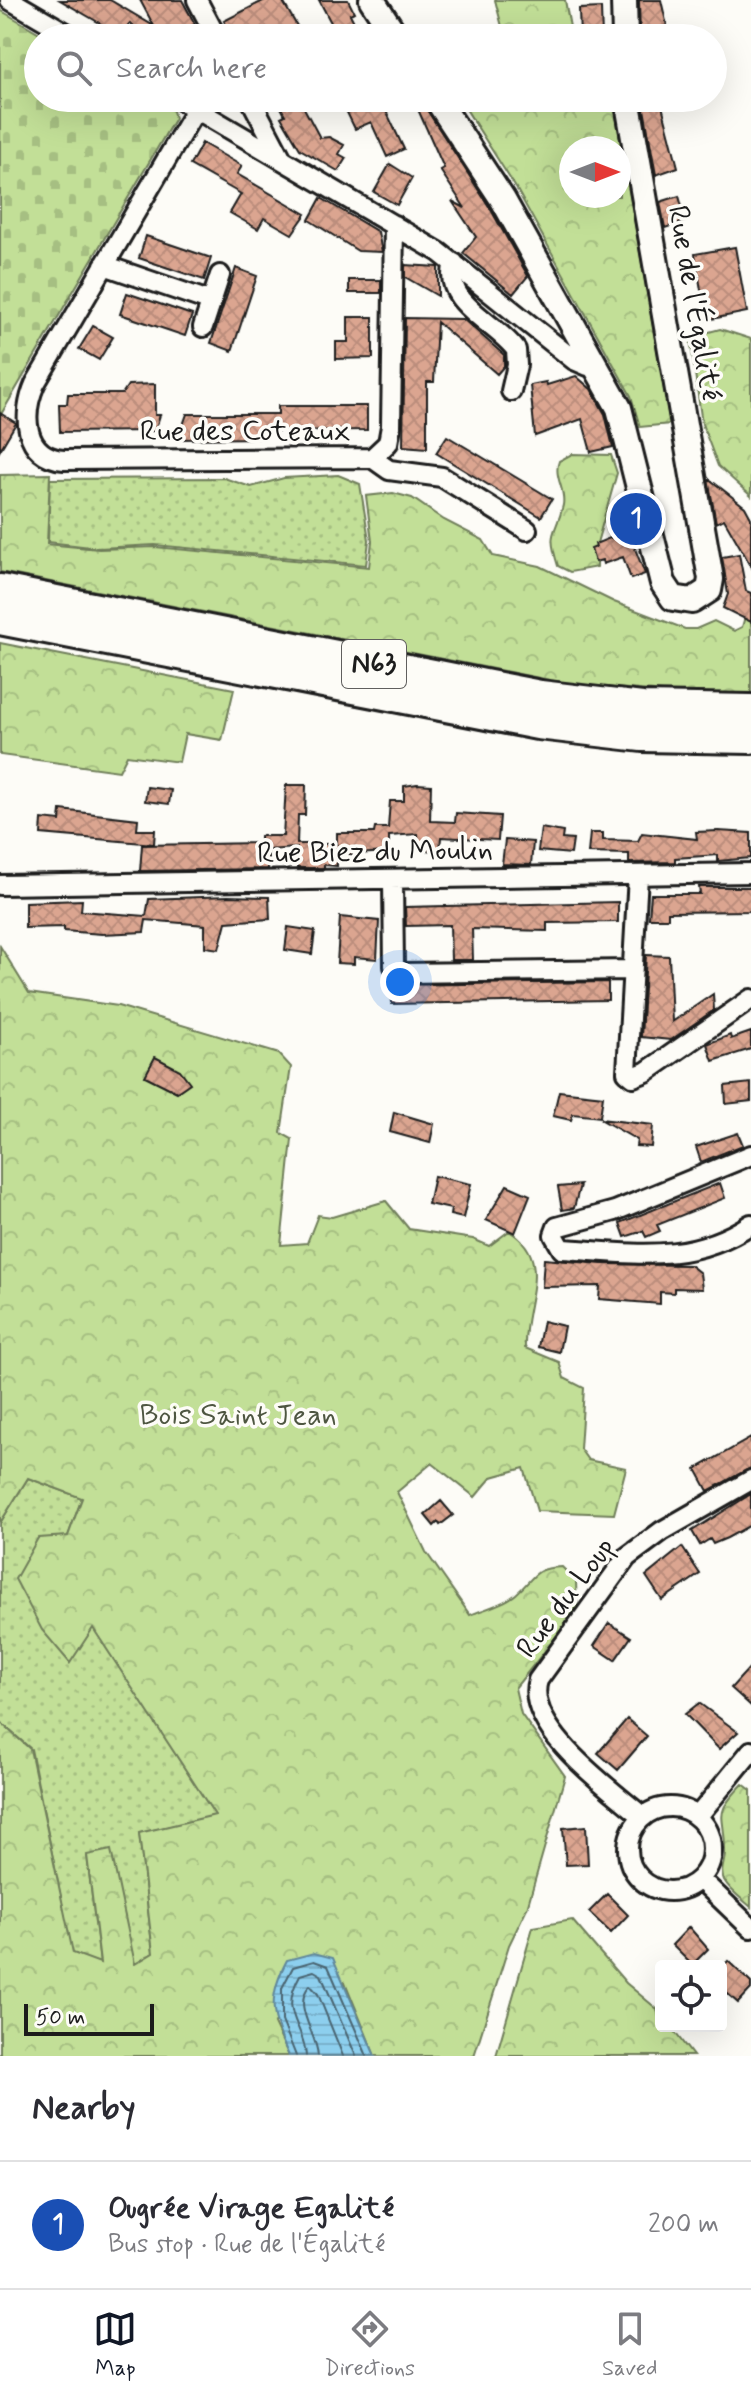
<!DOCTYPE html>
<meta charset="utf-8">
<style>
body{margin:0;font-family:Mynerve,sans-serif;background:#f2f2f3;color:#2b2b33}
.controls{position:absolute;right:24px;bottom:24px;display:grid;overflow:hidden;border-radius:8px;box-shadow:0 8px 32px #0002}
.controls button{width:72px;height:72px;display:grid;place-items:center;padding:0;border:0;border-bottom:2px solid #e1e1e2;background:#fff;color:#2b2b33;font:40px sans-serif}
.compass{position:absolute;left:559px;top:136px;width:72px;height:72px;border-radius:50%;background:#fff;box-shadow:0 8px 32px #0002;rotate:90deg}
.scale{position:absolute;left:24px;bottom:20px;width:130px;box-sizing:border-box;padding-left:8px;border:4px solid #1c1c1c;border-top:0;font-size:22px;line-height:28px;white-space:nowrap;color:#1c1c1c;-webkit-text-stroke:6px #fdfcf7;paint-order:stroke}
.you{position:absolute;left:400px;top:982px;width:28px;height:28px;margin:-20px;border:6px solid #fff;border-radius:50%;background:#1a73e8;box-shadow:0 0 0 12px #1a73e833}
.badge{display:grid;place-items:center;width:52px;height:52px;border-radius:50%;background:#111827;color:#fff;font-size:26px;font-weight:700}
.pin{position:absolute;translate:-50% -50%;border:4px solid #fff;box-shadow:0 2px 8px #0006}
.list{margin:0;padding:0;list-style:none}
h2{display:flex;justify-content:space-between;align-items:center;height:104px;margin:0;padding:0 32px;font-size:34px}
h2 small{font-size:26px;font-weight:400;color:#7c7c81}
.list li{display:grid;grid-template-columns:52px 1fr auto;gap:24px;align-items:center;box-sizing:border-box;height:128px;padding:0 32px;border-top:2px solid #e1e1e2}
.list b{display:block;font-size:30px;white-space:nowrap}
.list p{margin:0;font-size:26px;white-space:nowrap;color:#7c7c81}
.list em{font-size:26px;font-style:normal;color:#7c7c81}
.icon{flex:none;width:44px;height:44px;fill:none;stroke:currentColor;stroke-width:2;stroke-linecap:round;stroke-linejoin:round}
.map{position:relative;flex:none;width:751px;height:2056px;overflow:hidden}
.search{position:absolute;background:#fff;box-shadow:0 8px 32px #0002;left:24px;right:24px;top:24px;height:88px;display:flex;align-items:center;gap:20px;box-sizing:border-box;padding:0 28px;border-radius:44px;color:#7c7c81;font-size:30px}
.sheet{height:232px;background:#fff}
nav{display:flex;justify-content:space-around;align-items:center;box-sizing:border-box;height:112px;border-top:2px solid #e1e1e2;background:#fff;font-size:22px;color:#7c7c81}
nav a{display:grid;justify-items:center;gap:4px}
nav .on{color:#111827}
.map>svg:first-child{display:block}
.grass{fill:url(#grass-dots);stroke:#6f7e5a;stroke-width:2}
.forest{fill:url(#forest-crowns);stroke:#6f7e5a;stroke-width:2;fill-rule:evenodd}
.cemetery{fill:url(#cemetery-stones);stroke:#6f7e5a;stroke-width:2}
.water{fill:url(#water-rules);stroke:#60879a;stroke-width:2}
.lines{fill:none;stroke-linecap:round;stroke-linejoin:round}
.shore{stroke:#496470;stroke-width:2}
.building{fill:url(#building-cross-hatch);stroke:#1c1c1c;stroke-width:2}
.street-casing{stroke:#1c1c1c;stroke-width:24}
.secondary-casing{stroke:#1c1c1c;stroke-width:30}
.highway-casing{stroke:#1c1c1c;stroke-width:38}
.street{stroke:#fdfcf7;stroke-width:18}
.secondary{stroke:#fdfcf7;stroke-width:24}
.highway{stroke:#fdfcf7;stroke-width:32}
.labels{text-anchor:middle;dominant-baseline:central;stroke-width:7;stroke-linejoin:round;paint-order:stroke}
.shield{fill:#fdfcf7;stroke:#605f5e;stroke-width:2}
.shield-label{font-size:28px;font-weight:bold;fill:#1c1c1c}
.street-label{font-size:30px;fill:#1c1c1c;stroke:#fdfcf7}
.park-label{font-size:30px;fill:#4e5641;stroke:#fdfcf7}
</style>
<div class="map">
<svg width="751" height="2056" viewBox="0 0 751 2056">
<defs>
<pattern id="grass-dots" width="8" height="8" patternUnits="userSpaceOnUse" patternTransform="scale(2)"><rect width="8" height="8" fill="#c2df97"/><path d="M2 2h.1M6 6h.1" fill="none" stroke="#a6bf82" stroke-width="1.8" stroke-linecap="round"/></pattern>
<pattern id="forest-crowns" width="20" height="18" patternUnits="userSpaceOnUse" patternTransform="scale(2)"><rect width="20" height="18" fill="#c2df97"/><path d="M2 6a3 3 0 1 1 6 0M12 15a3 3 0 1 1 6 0" fill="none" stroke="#a6bf82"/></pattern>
<pattern id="cemetery-stones" width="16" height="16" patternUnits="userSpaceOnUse" patternTransform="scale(2)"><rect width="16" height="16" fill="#c2df97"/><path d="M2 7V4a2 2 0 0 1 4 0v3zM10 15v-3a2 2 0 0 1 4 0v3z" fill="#a6bf82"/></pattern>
<pattern id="water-rules" width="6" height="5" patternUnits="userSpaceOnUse" patternTransform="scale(2)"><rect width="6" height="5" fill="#8dcfee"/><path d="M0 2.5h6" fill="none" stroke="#79b1cc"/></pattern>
<pattern id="building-cross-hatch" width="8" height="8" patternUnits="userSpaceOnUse" patternTransform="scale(2)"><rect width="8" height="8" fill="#dba590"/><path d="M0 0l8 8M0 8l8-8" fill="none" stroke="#bb8d7c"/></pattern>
</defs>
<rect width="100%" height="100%" fill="#fdfcf7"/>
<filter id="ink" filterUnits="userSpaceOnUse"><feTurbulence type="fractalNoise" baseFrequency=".0125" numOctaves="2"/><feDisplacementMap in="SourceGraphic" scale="16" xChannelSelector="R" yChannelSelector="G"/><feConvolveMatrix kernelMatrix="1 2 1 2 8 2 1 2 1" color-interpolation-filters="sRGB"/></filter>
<g filter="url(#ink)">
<path class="grass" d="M338,475L360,484L369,540L366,565L155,545L99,548L48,542L50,479L224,478L251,487L284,478Z
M28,1478L82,1498L68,1536L70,1662L93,1627L216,1816L139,1833L153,1953L134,1965L87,1856L100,1964L72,1953L31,1749L0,1722V1523Z"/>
<path class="forest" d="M495,0H565L572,38H505Z
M505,98H613L670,424L640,427L631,396L516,188L466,109ZM571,148H619V196H571Z
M720,329L751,339V496L718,466L702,424L690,337Z
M572,454L611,455L617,473L597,543V567L570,572L558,566C546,528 556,537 563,505C566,490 553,476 559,461Z
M50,474L47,544L99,549L155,547L369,567L372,541L366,496L393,493L412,498L444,520L483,540L493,556L540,566L614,602L685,629H696L714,621L734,631L742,627L751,596V693H674L570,684L0,572V475Z
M0,643L234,689L222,740L185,734L179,762L127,755L119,771L0,755Z
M0,946L29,993L118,1006L279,1054L291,1067L281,1133L292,1139L281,1245L307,1243L318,1215L332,1217L386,1201L409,1229L473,1239L489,1246L509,1231C555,1259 523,1304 525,1348L559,1362L564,1378L584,1388L580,1449L588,1460L626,1468L614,1514L537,1511L524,1468L492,1477L475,1497L432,1463L397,1492L426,1552L470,1615C484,1609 505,1604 516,1594C536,1577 532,1568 562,1567L576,1581L577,1611L515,1688L521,1714L565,1776L527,1908L509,1945L474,2056H375L345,1982L274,2024L289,2056H0V1722L30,1749L73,1953L100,1963L87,1855L111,1850L135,1964L153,1953L139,1833L215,1815L93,1628L70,1663L42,1630L15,1579L38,1538L68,1536L82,1498L28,1478L0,1523Z
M743,1784L751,1790V1907C742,1899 730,1891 724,1880C719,1869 726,1862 725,1850C725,1812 712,1816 743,1784Z
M572,1920L626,1983L657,2009L661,2026H670L693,2056H496L533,1927Z"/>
<path class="cemetery" d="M0,10L48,38H38V98H150L173,111L175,118L0,416Z"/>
<path class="water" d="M314,1953L333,1958L375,2056H289C271,2017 267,1998 287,1960Z"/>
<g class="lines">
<path class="shore" d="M296,2056L282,2021V1988L293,1967L314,1961L328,1966L367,2056
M306,2056C304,2023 278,2014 300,1975L314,1971L321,1975L356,2056
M318,2056C317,2033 291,2006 310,1985L318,1994L343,2056"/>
</g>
<path class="building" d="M60,0H110L154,26L140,0H182L195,24L180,32L185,38H145L130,23L122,36Z
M265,0H282L304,38H233L224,21Z
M319,0H348L354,12L350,14L362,38H339Z
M639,0H661L667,26L659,28L662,38H640Z
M601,8L602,38H580L579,9Z
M276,98H321L304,108L320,138L329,137L344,145L339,154L346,158L338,171L300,149L281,117L285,115Z
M340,98H380L404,149L387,157L371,122L355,129Z
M642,98H660L678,167L656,175Z
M422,102L490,208L528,276L513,294L463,253L476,237L452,201L465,208L440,170L444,168L416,105Z
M202,143L242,166L237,174L306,214L292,234L264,218L258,229L230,213L241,194L190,165Z
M390,164L412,178L397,205L374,192Z
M679,196L686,221L665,228L660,202Z
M321,198L378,232L382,252L358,251L309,220Z
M146,236L211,258L204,280L139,258Z
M735,247L747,312L706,320L695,254Z
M405,265L438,267V296L405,277Z
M236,268L257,276L232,351L211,343Z
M349,280H381V293H349Z
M127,293L192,315L185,336L120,314Z
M348,317H373V358L336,359V342H348Z
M405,318L463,319L504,355V366L497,374L437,322L434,382H427V448L403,446Z
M93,326L113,337L99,360L79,349Z
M576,376L591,389L605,414L613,447L591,452L582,419L535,436L530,385L546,382L547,385Z
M155,384V415H160L155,431L60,432L59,404H67L68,394H122L128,385Z
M278,406H367V430L265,431V438L178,439L187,414H278Z
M0,413L16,423L0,450Z
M447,436L552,499L541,517L436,453Z
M708,478L745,507L751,518V566L724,519L716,523Z
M626,526L645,574L631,579L623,557L603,564L602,560L595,562L591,549L596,547L595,544L615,536L613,531Z
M739,554L746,591L751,593V622L723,608L728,594L722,557Z
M417,784L431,785L430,821L455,822L456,813L500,816L498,840L441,837L440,850L418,851V834L389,836V852L337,855V866L324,865V868H297V848L268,850V869L140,871L142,845L260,843V836H283L286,785H306L305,815H298L297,844H337V833H374L375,828H388L390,801H404V786Z
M147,787L171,790L169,804L145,801Z
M61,810L138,819L137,830H155L154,844L41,834L42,819L60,821Z
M541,828L563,832L562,839L573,840L571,854L538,851Z
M718,831L751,833V858L718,861V855L675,858V862L629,863V854L588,853L590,833H603V840L638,841L642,833L697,839L696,832Z
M505,840L533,842L531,865L502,864Z
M699,887H751V911L668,912V918H649L651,894H700Z
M228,896L269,897L270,919L226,922L219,949L205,947V925L146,920L144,932L102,934L64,931V927L25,928V902L82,900L81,911L146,916L149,899Z
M618,902V922L547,923V931L472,929L473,960H451L450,925L406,926L405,907Z
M340,917L379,921L377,959L354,957V964L337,963Z
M288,927L315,931L312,954L285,950Z
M646,955L669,956L672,1022L713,994L714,1010L671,1040L641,1037Z
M608,982V1000L392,1004L391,985Z
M751,1032V1049L713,1061L707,1044L730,1035L731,1039Z
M155,1057L180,1070L190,1083L177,1092L145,1076Z
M751,1083V1101L726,1104L725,1086Z
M559,1091L603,1096L600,1117L573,1114L571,1120L553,1116Z
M394,1112L434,1124L430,1143L390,1132Z
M600,1119L653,1125L651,1147L636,1146L637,1140Z
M738,1133L743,1145L701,1162L696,1147Z
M434,1176L471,1184L463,1218L450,1215L451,1209L428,1204Z
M720,1183L725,1198L657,1225L660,1231L646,1237L643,1231L625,1237L620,1223Z
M507,1185L530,1195L515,1233L486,1220Z
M580,1185L574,1208L562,1210L558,1187Z
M544,1259L602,1264L690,1265L700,1273L702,1289L674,1288V1293L660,1292V1304L599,1299L600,1286L542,1287Z
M543,1321L564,1326L559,1352L538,1347Z
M751,1438V1468L708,1491L696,1469Z
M751,1494V1525L727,1538L713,1544L710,1539L700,1545L692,1531Z
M441,1501L453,1515L440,1525L438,1522L434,1526L425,1515Z
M682,1547L700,1574L662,1600L646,1576Z
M609,1623L631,1637L615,1660L594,1646Z
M751,1666V1706L731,1688Z
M699,1703L738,1732L719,1749L685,1714Z
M627,1719L647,1736L618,1770L598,1753Z
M586,1826L588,1864L566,1865L563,1828Z
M607,1894L628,1915L611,1933L589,1912Z
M689,1927L708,1949L692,1965L672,1945Z
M728,1961L751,1983V1989L738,2003L721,1988V1969Z"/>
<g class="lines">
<defs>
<path id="street" d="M10,0L75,38
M197,0L217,38
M177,98L439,252L574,360L588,366L594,362
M250,98L282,159
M196,109L35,384C22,414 23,457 64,460L372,458L389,470L442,477L527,530
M454,263C441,303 496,322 516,350L517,365L511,391
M104,265L212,302
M203,327L220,275
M372,458L388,443L391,426L394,225
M638,875L627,1072L633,1077L646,1072L751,999
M393,881L394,966L402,973L632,970
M0,885L751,873
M751,1155L615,1211L557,1227L554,1235L562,1249C632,1253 690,1265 751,1224
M628 1849a42 42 0 1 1 84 0a42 42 0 1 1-84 0Z
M642,1816C609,1788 523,1727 538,1680L627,1557L662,1531L751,1480
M698,1816L751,1751
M700,1879L751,1928"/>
<path id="secondary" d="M372,0L397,38
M624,0L625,38
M436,98L503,200L619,408L663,583L673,598L692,601L709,590L711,579L627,98"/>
<path id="highway" d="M0,591L540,697L642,709L751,711
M0,618L538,723L642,735L751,737"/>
</defs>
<use href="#street" class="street-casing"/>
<use href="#secondary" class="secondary-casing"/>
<use href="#highway" class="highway-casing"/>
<use href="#street" class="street"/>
<use href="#secondary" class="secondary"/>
<use href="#highway" class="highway"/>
</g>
</g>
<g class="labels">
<rect class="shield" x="342" y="640" width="64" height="48" rx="6"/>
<g class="shield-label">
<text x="374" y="664">N63</text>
</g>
<g class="street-label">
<text transform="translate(694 303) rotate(80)">Rue de l'Égalité</text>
<text x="245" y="431">Rue des Coteaux</text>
<text transform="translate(375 852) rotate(-1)">Rue Biez du Moulin</text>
<text transform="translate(566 1598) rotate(-53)">Rue du Loup</text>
</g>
<g class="park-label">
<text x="238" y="1415">Bois Saint Jean</text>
</g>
</g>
</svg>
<div class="controls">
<button><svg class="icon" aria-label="locate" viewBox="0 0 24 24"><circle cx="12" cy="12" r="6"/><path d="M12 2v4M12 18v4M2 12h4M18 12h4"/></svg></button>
</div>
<svg class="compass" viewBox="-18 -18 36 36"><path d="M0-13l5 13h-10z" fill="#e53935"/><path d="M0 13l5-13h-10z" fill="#7c7c81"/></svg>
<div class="scale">50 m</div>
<div class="you"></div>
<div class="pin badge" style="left:636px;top:519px;background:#1a4fb4">1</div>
<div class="search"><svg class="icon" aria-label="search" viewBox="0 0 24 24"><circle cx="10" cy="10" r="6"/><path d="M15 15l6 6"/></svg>Search here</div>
</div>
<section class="sheet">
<h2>Nearby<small></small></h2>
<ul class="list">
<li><span class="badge" style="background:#1a4fb4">1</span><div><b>Ougrée Virage Egalité</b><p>Bus stop · Rue de l'Égalité</p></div><em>200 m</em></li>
</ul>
</section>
<nav>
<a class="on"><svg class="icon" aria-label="map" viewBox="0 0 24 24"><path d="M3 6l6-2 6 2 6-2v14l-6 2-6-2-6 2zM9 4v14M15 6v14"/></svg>Map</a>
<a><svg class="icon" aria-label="directions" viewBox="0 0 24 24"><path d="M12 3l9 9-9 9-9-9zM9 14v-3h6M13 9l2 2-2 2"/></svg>Directions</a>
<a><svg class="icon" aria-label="saved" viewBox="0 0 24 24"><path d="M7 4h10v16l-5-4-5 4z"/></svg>Saved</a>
</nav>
